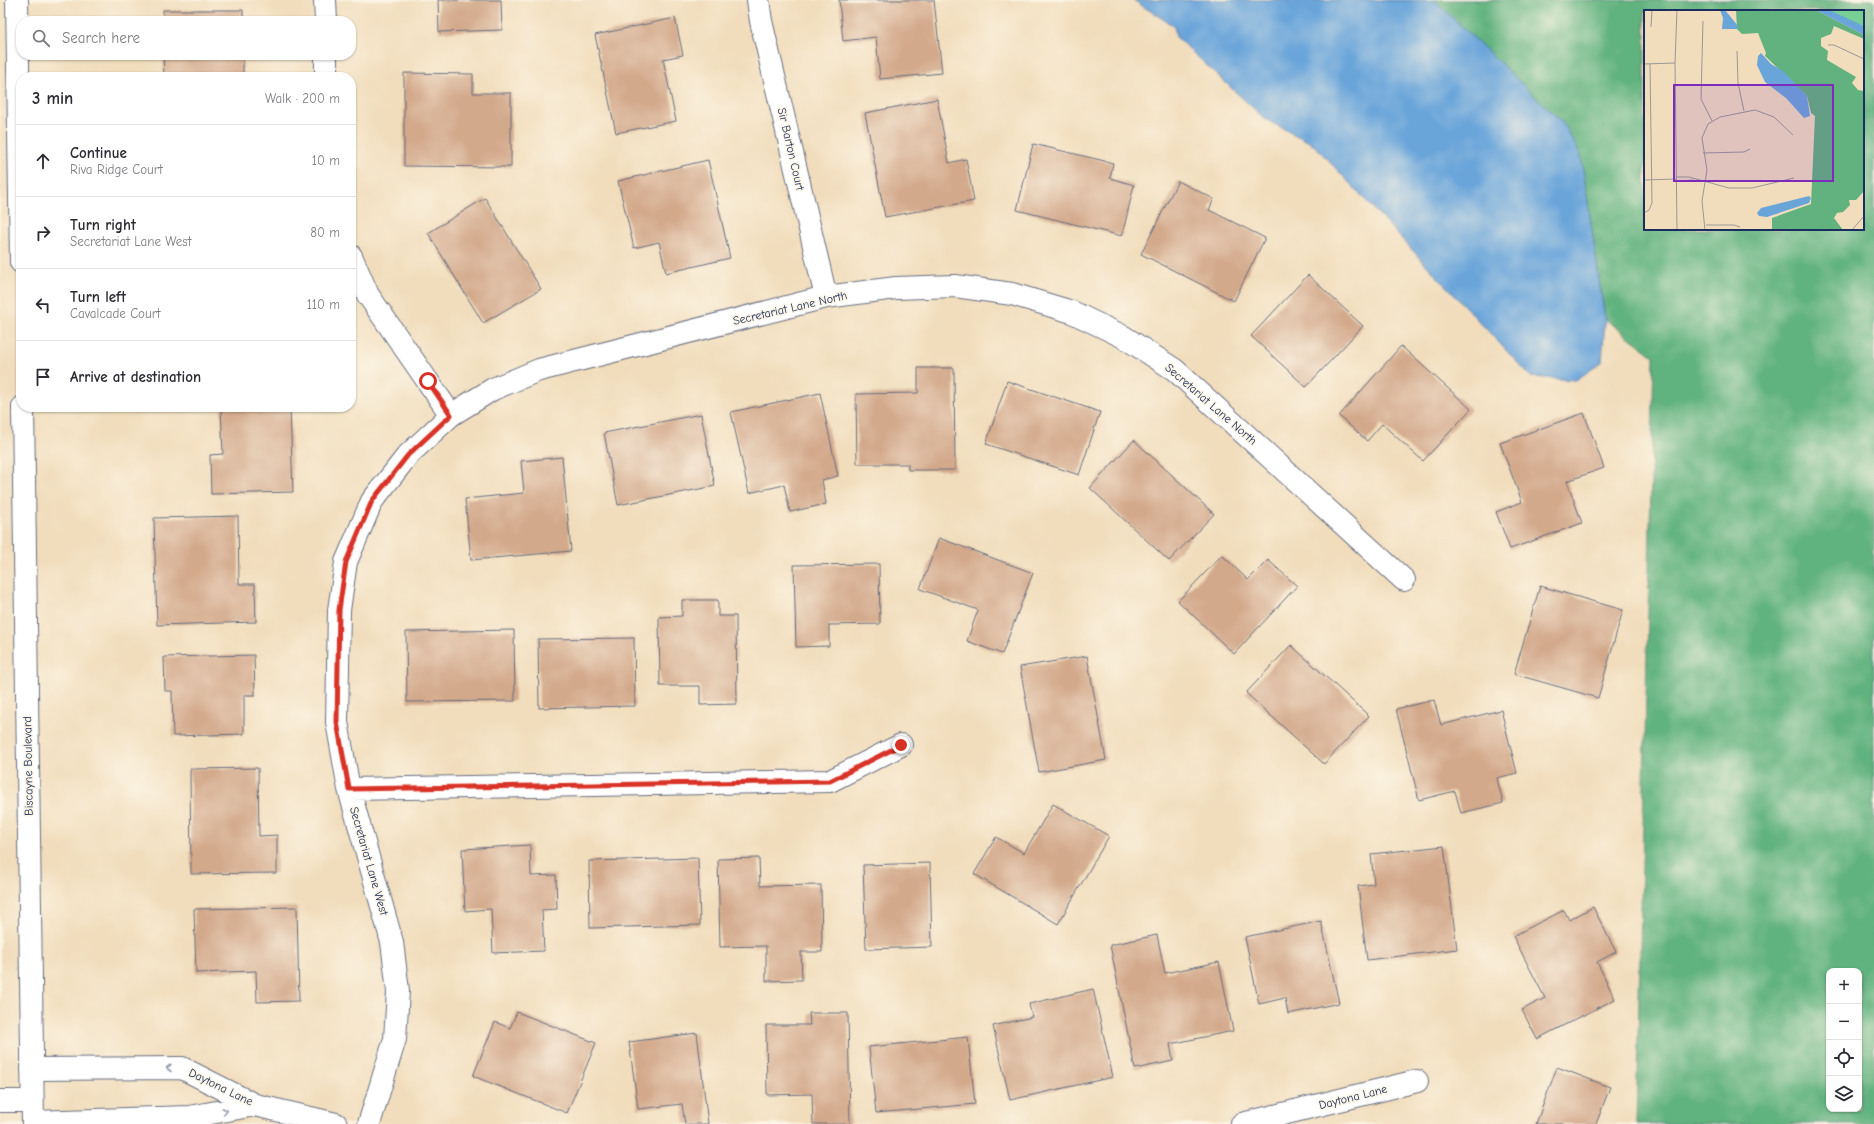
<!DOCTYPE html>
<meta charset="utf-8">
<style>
body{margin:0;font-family:"Comic Neue",sans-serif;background:#f7f7f7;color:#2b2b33}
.controls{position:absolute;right:12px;bottom:12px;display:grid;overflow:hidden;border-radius:8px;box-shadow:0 1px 3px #0004}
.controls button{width:36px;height:36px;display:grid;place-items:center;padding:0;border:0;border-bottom:1px solid #e1e1e2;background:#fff;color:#2b2b33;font:20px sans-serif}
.stop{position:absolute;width:12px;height:12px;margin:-9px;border:3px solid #d93025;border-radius:50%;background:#fff}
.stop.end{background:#d93025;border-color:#fff;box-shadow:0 1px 4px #0008}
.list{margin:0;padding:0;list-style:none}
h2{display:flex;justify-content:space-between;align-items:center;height:52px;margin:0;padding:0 16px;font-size:17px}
h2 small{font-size:13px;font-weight:400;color:#7c7c81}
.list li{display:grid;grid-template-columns:26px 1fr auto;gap:12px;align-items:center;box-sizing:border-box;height:72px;padding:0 16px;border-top:1px solid #e1e1e2}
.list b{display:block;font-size:15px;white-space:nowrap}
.list p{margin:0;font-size:13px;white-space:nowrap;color:#7c7c81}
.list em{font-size:13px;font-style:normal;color:#7c7c81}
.icon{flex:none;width:22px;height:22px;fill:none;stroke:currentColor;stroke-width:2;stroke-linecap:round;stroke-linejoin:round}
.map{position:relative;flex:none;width:1874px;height:1124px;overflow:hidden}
.search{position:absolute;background:#fff;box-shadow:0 1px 3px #0004;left:16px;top:16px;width:340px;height:44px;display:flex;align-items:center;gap:10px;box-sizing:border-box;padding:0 14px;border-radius:16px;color:#7c7c81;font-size:15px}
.panel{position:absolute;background:#fff;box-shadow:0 1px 3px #0004;left:16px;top:72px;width:340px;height:340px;border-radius:16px}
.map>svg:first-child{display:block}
.forest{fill:#61b27e;stroke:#3e706e;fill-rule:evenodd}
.water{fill:#6aa5da;stroke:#426a9c}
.building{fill:#d3a98b}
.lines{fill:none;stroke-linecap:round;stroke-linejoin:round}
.minor-casing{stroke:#666c7f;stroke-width:24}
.tertiary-casing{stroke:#666c7f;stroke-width:24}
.minor{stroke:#fff;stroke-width:22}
.tertiary{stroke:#fff;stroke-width:22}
.oneway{stroke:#8d97ae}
.route{stroke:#d93025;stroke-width:5}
.labels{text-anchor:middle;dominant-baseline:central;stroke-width:3;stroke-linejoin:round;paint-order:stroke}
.street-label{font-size:12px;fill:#1b2f5e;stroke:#fcf5e5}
.inset-road{fill:none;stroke:#9b9796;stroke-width:1}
.view{fill:#7b2cbf;fill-opacity:0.15;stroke:#7b2cbf;stroke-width:2}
.inset-edge{fill:none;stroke:#1b2f5e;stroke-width:2}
</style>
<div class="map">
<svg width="1874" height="1124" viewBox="0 0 1874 1124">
<rect width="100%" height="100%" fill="#fcf5e5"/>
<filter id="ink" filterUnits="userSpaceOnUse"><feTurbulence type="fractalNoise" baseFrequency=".025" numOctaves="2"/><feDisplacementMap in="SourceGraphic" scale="8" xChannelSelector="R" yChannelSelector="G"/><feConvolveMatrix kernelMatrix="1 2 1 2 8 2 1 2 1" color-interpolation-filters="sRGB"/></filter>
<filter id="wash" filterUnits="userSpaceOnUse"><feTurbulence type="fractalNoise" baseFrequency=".012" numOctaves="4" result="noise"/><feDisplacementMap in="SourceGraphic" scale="16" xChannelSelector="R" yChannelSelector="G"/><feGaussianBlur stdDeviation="0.9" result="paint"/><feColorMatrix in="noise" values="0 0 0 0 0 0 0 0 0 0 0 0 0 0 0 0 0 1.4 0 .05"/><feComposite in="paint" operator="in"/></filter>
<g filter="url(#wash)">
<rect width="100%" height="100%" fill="#f1ddbc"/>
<path class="forest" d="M1434,0H1874V1124H1636L1654,356L1605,319L1581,155ZM1645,11H1863V229H1645ZM1829,971H1859V1109H1829Z"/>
<path class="water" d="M1133,0H1434L1562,122L1581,155L1605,319L1602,362L1576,380L1531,377L1313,144L1265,119L1176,37L1174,26Z"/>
<g id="blocks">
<path class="building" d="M438,0H501L502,30L439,32Z
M839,0H934L942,73L880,79L876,37L843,41Z
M163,10H243V21H163Z
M675,18L683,55L663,59L676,121L616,133L595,35Z
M163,55H243V77H164Z
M404,73L473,74V93H511V167L404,166Z
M937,99L949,163L966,159L974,201L885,217L865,113Z
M1033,144L1113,163L1110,178L1134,185L1122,236L1017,210Z
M708,160L730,258L666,273L659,242L634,248L618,181Z
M1178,181L1214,199L1209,210L1265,238L1234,301L1141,254Z
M485,198L541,289L483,323L428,233Z
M1308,275L1363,326L1306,387L1251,336Z
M1401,346L1471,409L1423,461L1382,424L1367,441L1339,416Z
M918,368H954L955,470H908V464H857L856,394L918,393Z
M1007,381L1100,412L1079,475L986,444Z
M820,393L838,476L822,480L826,504L790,512L784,485L749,493L731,412Z
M221,407H290L293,492L211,494L210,455L223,454Z
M1584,413L1604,468L1567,481L1582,523L1510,549L1496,512L1522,502L1500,443Z
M701,414L715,486L618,505L604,433Z
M1134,440L1214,514L1169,561L1090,488Z
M562,457L571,551L471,560L465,499L524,493L521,461Z
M238,516L239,584H255L256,622L157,625L154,518Z
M939,538L1033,573L1002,654L967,641L978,610L920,589Z
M1222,555L1248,580L1268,560L1297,586L1234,654L1178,601Z
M879,564L880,624L829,625V646L796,647L794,565Z
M1540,586L1623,610L1598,698L1514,674Z
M682,600H718V616H736L737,704L700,705V686H660L659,617L682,616Z
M514,630L515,701L407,702L406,632Z
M634,638L635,706L539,708L538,639Z
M1291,645L1369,716L1324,764L1246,693Z
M254,655L255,695H244V734L173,736L172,691H165L164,657Z
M1087,656L1106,760L1039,772L1020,667Z
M1434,700L1441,725L1501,710L1517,773L1497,778L1503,803L1461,813L1455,791L1419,800L1396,709Z
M258,768L259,836L277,835V873L191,874L190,769Z
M1053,804L1109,836L1058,924L974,874L996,837L1024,853Z
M530,845L531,876L556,875L557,909L542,910L544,951L493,953L491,909L465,911L462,849Z
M1444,846L1457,949L1367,960L1358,886L1374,884L1371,854Z
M698,858L700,925L590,928L589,861Z
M759,858L760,886L821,885L822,952H801L802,980L766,981V946L720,947L718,859Z
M930,863L932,947L866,949L863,865Z
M297,907L299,1001L257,1002L256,971L196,973L194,909Z
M1593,907L1616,952L1597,962L1615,999L1537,1039L1522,1010L1545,998L1513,936L1564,910L1569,920Z
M1321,921L1339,1003L1288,1014L1285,998L1259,1004L1245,937Z
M1157,935L1165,973L1219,962L1233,1031L1170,1044L1173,1061L1135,1069L1110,945Z
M1093,989L1113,1077L1010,1100L993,1026L1032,1017L1029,1004Z
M517,1012L596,1043L567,1113L473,1076L495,1022L510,1028Z
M809,1013H848L850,1124H813L812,1094L767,1095L766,1025H810Z
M697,1033L708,1124H685L682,1104L638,1109L629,1042Z
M968,1037L975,1104L876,1113L869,1047Z
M1557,1067L1610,1087L1596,1124H1536Z"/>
</g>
</g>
<g filter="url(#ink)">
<use href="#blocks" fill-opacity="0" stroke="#666c7f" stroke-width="1"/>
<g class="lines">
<defs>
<path id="minor" d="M325,0L326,21
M758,0L761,21L826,297
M326,55V77
M351,256L368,295L451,415
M349,789L830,781L901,745
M32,1069L182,1068L255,1105L336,1124
M0,1101H32
M33,1122L189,1117L255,1105
M369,1124L395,1039L398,991L392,942L349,789L337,722L339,610L346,562L372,501L408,455L451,415L493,389L539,370L826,297L896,288L955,286L1012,294L1072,312L1124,337L1175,370L1404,580
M1242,1124L1417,1081"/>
<path id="tertiary" d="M17,0L21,262
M23,407L33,1124"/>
</defs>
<use href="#minor" class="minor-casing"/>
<use href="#tertiary" class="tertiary-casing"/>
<use href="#minor" class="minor"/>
<use href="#tertiary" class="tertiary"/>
</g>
<defs><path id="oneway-chevron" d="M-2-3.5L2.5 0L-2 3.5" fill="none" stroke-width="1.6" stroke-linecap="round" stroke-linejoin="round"/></defs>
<g class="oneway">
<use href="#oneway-chevron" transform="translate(169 1068) rotate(180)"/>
<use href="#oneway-chevron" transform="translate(225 1111) rotate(-11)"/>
</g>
</g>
<g class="lines" filter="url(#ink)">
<path class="route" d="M428,381L451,415L408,455L372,501L346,562L339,610L337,722L349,789L830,781L901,745"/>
</g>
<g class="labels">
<g class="street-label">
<text transform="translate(791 149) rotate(77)">Sir Barton Court</text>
<text transform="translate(790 308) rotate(-13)">Secretariat Lane North</text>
<text transform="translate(1211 404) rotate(41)">Secretariat Lane North</text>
<text transform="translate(28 766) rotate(-91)">Biscayne Boulevard</text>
<text transform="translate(369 861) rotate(74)">Secretariat Lane West</text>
<text transform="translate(221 1087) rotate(26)">Daytona Lane</text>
<text transform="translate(1353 1097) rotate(-14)">Daytona Lane</text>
</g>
</g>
<g transform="translate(1644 10)">
<rect width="220" height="220" fill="#f1ddbc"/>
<path d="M185,0H220V16L187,3Z" fill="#77cf94"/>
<path d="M92,0H172L220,25V29L190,16L187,24L177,28V36L184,41L183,50L212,67L208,73L214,80L220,81V181L212,190H205L206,195L199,202L193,203L190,208L199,220H128V208L167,194L171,106L167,103L163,86L121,46L122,43L114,23L98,24L93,19Z" fill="#61b27e"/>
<path d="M76,0H81L94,16L93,19H78L79,8ZM172,0H185L220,16V25ZM117,43L127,54L139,61L163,86L166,106L160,108L142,88L121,72L113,55L114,46ZM165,186L167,188L165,193L123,207L115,206L113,203L117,198Z" fill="#6aa5da"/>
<path class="inset-road" d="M59,11L57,89L68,111M7,17L8,0M184,35H190L220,49M93,41L94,73L100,101M0,54L31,53M59,143L100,142L106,139M32,167H45L85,178H108L150,168M0,170L32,169M32,171L50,170M0,203L5,200L8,193L6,54M62,215H90L96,217M33,220L31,53L33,0M61,220L58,191L63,160L58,128L64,114L76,107L111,100L130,107L149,125M208,220L220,206"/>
<path class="view" d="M30,75H189V171H30Z"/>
<rect width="220" height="220" class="inset-edge"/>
</g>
</svg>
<div class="controls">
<button>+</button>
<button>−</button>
<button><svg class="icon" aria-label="locate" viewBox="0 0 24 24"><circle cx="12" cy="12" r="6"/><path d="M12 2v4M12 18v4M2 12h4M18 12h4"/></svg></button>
<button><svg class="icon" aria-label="layers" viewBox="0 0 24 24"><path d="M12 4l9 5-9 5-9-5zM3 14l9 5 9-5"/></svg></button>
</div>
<div class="stop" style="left:428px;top:381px"></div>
<div class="stop end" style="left:901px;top:745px"></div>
<div class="search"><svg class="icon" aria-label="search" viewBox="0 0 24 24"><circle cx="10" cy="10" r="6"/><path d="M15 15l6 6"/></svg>Search here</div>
<section class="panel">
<h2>3 min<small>Walk · 200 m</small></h2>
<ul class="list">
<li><svg class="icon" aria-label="ahead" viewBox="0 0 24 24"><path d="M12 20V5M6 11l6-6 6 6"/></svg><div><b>Continue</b><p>Riva Ridge Court</p></div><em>10 m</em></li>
<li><svg class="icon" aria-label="right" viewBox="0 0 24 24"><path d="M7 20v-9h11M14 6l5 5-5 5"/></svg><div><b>Turn right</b><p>Secretariat Lane West</p></div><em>80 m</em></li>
<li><svg class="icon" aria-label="left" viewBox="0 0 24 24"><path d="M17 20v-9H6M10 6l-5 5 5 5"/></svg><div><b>Turn left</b><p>Cavalcade Court</p></div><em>110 m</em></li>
<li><svg class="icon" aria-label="arrive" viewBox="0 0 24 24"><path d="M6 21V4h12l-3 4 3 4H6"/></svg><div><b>Arrive at destination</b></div></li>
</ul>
</section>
</div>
